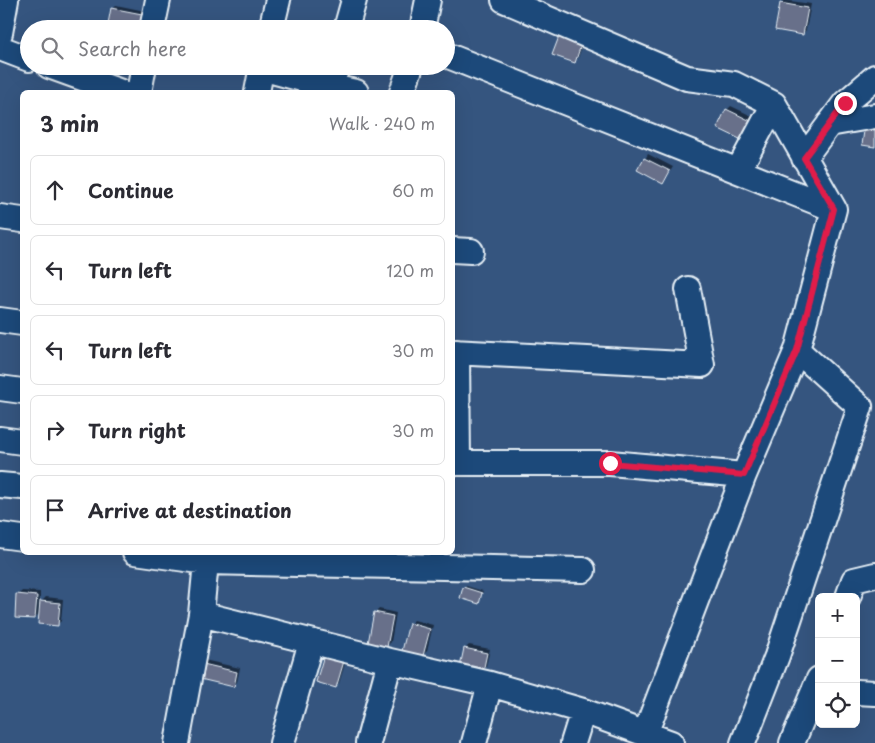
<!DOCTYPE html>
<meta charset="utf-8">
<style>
body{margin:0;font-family:"Playpen Sans",sans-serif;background:#f7f7f7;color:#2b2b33}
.controls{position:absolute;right:15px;bottom:15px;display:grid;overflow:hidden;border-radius:8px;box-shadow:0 5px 20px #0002}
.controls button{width:45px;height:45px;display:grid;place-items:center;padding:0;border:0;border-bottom:1px solid #e1e1e2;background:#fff;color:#2b2b33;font:25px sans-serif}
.stop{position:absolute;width:15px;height:15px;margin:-11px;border:4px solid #e11d48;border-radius:50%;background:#fff}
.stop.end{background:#e11d48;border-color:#fff;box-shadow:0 1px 5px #0008}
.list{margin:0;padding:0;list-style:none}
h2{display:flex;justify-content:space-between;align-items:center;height:65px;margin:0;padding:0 20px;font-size:21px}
h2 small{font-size:16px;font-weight:400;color:#7c7c81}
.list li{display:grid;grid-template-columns:32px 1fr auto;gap:15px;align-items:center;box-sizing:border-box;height:70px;margin:0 10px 10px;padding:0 10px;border:1px solid #e1e1e2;border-radius:8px}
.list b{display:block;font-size:19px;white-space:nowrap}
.list em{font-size:16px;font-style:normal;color:#7c7c81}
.icon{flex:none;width:28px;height:28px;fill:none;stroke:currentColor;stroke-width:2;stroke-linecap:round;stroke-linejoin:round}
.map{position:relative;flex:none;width:875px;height:743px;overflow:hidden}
.search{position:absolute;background:#fff;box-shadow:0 5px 20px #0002;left:20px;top:20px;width:435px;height:55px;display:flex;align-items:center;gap:12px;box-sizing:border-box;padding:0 18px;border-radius:28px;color:#7c7c81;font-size:19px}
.panel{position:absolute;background:#fff;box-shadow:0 5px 20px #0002;left:20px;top:90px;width:435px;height:465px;border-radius:8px}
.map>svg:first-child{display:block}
.shadow{fill:#0007}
.building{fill:#68708a;stroke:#e8f1f8}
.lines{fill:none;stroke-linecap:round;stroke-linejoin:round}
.minor-casing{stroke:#e8f1f8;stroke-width:28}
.minor{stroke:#1f4a7a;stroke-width:24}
.route{stroke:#e11d48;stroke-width:6}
</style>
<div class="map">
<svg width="875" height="743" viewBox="0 0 875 743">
<rect width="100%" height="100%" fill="#35557f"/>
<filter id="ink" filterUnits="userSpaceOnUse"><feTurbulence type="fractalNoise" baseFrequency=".02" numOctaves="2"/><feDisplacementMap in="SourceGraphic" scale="10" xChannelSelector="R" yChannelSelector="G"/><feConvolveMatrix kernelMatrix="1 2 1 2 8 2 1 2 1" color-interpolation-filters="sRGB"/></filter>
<g filter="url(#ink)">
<path class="shadow" d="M784,0L811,4L806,30L803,34L781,3Z
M116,5L145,11L141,29H110L112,9Z
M585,38L578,58L574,62L554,54Z
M233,66H254L251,70Z
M731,106L756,118L748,135L727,110Z
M648,154L673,167L663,182L639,170Z
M419,552H437L436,554Z
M466,586L483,591L478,603L461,598Z
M22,591L40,592V603L46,597L63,599L61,621L57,625L41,612L35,618L18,595Z
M379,609L396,613L391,642L387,646L375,613Z
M414,620L433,625L427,651L423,655L410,624Z
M469,645L490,649L486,666L482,670L465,649Z
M347,657L339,683L335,687L317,681Z
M204,660L240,668L237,682L233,686L197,677Z"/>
<path class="building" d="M780,3L808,8L803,35L775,30Z
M111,8L142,14L139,29H107Z
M560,34L582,42L575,63L552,55Z
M726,109L753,122L744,141L717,128Z
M865,124L875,126V147L862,145Z
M644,158L670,171L663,184L637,170Z
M463,587L482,593L479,604L460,598Z
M16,594L37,596L35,619L15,618Z
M40,601L60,603L58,626L38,624Z
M374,612L393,616L387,647L368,643Z
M409,623L430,629L423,656L402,651Z
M464,648L487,653L483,672L460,667Z
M324,655L344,661L336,688L316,682Z
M199,663L237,672L234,687L196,678Z"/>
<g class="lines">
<defs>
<path id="minor" d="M504,0L687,78L734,84L774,104L834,209L797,350L744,475L645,734
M152,29L158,0
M271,29L278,0
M346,29L354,0
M422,29L428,0
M0,33L6,0
M0,48L29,59
M446,55L834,209
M49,66L121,92
M261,68L331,87L356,92
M331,87L337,66
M139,92L144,66
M257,92L262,66
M402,92L411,66
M829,124L875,116
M804,158L845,103L875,77
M738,171L774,104
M0,217L22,220
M452,250L471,251
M0,320L22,323
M452,352L702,365L688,289
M457,352L458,463
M0,388L22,391
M0,439L22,442
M452,463H610L744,475
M0,485L22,487
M0,535L22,538
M135,552L207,562L583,570
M848,597L854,580L875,575
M201,614L207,552
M856,692L875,693
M177,743L201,614L390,661L490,684L583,711L671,743
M282,743L311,642
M368,743L390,661
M474,743L490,684
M573,743L583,711
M743,743L777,656L860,407L797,350
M792,743L819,679"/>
</defs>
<use href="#minor" class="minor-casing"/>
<use href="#minor" class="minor"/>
</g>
</g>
<g class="lines" filter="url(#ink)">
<path class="route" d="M610,463L744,475L797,350L834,209L804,158L845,103"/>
</g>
</svg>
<div class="controls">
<button>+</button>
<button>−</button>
<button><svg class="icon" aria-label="locate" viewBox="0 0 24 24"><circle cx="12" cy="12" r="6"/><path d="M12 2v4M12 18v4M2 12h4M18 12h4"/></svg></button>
</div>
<div class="stop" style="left:610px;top:463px"></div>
<div class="stop end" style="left:845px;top:103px"></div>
<div class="search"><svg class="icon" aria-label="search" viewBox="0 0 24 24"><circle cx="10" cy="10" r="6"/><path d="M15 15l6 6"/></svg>Search here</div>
<section class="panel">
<h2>3 min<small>Walk · 240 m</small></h2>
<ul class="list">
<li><svg class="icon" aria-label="ahead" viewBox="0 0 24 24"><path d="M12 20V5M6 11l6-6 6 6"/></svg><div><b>Continue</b></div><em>60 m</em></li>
<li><svg class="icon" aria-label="left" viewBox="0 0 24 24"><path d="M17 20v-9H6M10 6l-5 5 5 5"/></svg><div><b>Turn left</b></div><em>120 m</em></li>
<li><svg class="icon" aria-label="left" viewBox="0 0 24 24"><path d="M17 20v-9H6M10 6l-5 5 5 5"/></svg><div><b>Turn left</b></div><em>30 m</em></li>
<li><svg class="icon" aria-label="right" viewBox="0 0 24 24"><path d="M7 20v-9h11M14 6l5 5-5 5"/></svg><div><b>Turn right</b></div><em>30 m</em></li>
<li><svg class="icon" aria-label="arrive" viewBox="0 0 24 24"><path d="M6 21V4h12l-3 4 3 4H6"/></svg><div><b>Arrive at destination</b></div></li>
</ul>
</section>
</div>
